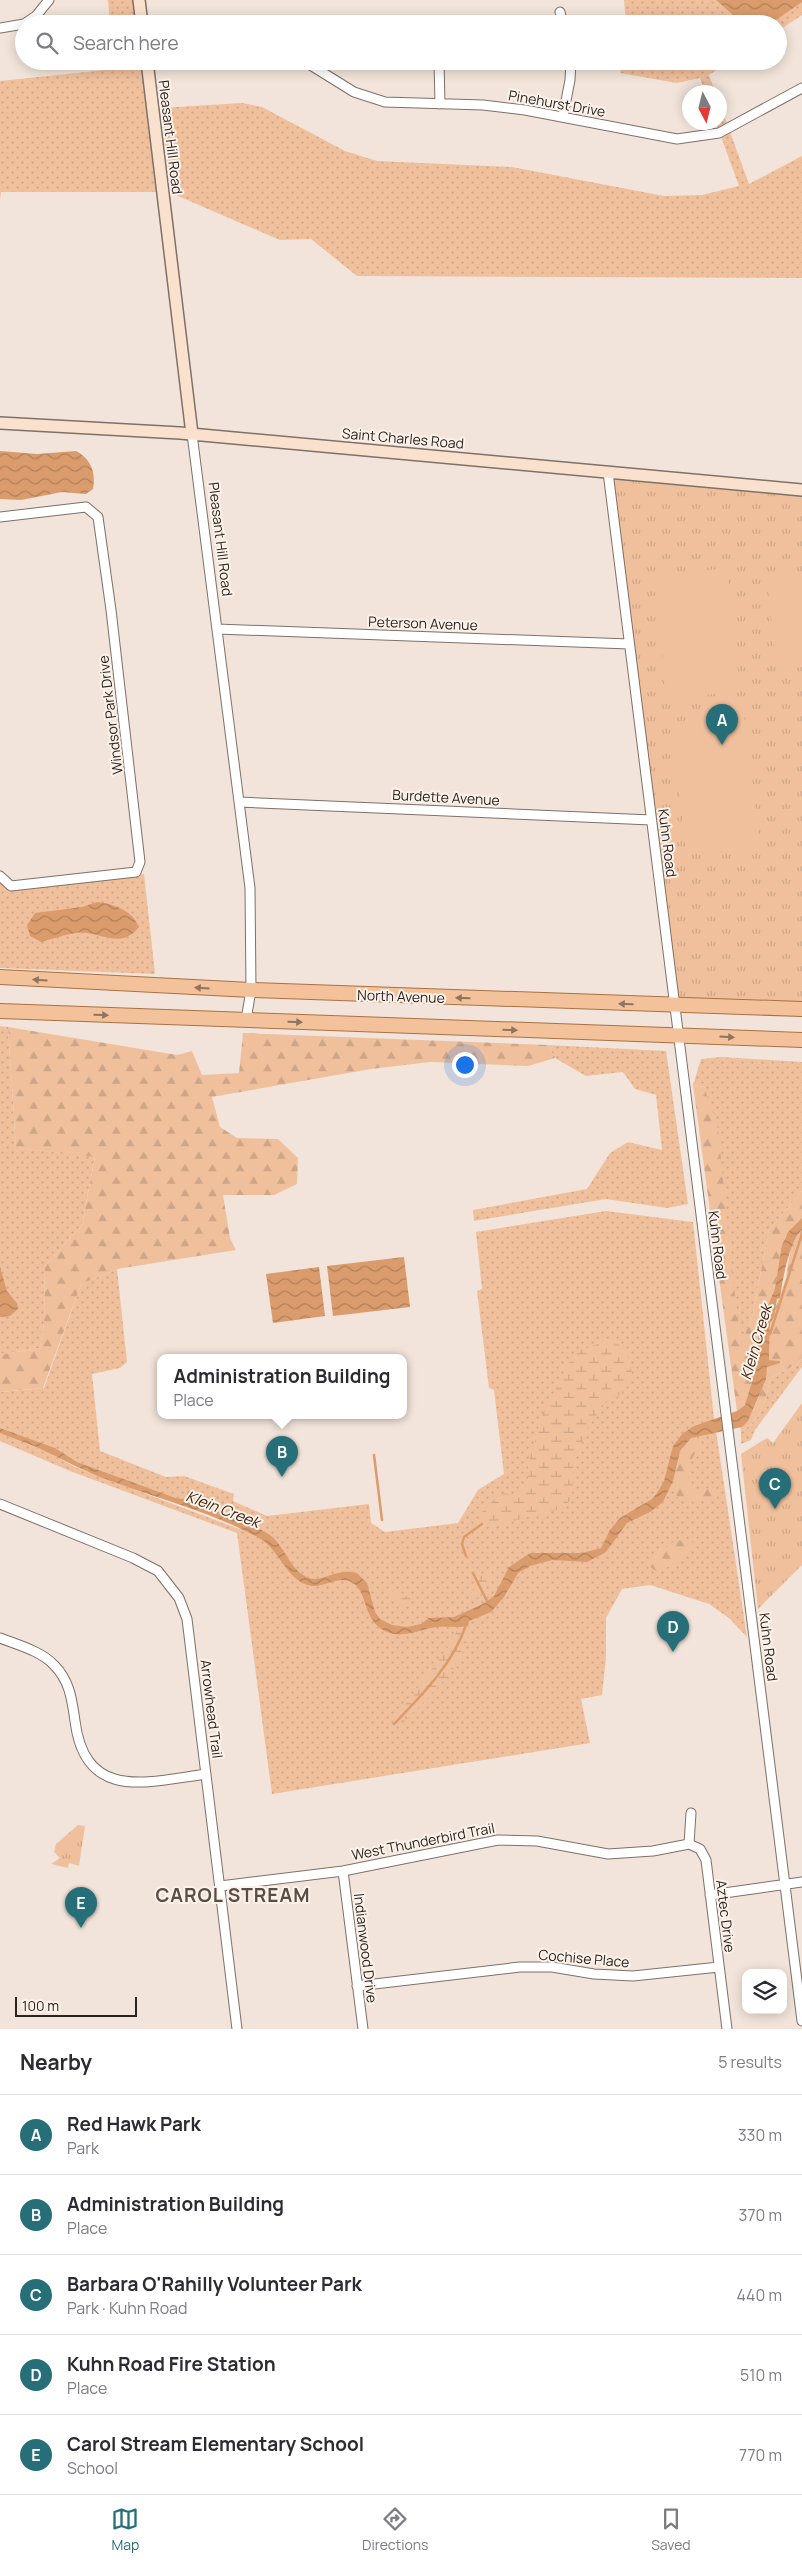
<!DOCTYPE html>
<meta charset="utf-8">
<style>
body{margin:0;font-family:Manrope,sans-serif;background:#f7f7f7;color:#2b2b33}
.controls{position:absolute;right:15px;bottom:15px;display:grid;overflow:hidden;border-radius:10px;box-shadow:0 2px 12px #0003}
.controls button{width:45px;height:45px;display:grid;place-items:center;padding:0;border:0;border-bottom:1px solid #e1e1e2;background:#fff;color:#2b2b33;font:25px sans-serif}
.compass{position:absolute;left:682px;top:85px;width:45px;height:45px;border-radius:50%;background:#fff;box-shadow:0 2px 12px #0003;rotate:173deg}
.scale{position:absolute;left:15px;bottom:12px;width:122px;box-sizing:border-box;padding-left:5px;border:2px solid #2a2522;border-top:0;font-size:14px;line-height:18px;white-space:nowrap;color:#2a2522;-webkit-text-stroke:4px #fdf2ea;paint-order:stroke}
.you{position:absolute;left:464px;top:1064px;width:18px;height:18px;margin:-12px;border:4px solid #fff;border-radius:50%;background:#1a73e8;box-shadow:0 0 0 8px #1a73e833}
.badge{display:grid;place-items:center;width:32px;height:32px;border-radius:50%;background:#266f79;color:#fff;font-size:16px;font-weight:700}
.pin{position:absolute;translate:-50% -41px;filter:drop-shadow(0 1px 2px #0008)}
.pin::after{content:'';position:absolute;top:26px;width:18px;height:15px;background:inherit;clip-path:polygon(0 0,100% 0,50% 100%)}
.popup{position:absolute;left:157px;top:1354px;width:250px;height:65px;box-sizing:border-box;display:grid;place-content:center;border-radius:10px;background:#fff;filter:drop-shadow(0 1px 4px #0005);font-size:16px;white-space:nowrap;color:#7c7c81}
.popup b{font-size:19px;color:#2b2b33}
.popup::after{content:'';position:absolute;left:50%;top:100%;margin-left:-10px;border:10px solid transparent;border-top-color:#fff}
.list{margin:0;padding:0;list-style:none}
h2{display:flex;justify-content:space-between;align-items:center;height:65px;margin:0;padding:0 20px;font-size:21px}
h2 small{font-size:16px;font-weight:400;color:#7c7c81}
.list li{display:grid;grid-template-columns:32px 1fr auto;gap:15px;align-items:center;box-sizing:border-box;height:80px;padding:0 20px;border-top:1px solid #e1e1e2}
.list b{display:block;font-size:19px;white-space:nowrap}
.list p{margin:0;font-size:16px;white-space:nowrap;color:#7c7c81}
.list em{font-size:16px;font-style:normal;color:#7c7c81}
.icon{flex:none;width:28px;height:28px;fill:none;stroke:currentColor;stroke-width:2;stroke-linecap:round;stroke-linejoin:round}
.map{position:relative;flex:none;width:802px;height:2029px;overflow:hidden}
.search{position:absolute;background:#fff;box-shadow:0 2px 12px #0003;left:15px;right:15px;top:15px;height:55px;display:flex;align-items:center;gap:12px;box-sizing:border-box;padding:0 18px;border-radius:28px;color:#7c7c81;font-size:19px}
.sheet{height:465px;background:#fff}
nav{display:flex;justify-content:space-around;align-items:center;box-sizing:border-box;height:70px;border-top:1px solid #e1e1e2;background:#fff;font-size:14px;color:#7c7c81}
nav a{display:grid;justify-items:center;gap:2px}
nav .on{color:#266f79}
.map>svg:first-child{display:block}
.grass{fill:url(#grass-dots)}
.forest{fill:url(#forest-firs)}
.wetland{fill:url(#wetland-marsh)}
.park{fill:url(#park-tufts)}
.garden{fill:#f0c09d}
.water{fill:url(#water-waves)}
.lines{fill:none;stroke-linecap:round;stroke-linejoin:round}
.stream{stroke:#da9c6c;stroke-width:2.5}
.street-casing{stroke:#7d7168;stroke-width:11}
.secondary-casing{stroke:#7d7168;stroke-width:14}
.primary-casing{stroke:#a97144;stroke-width:16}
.street{stroke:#fff;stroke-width:9}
.secondary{stroke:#fae1cd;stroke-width:11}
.primary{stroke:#f4c29a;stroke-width:14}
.oneway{fill:#8f745e}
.labels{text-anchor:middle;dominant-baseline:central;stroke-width:4;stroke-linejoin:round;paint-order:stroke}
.street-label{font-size:14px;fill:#2a2522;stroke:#fdf2ea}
.water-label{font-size:15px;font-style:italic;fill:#3f2510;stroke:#fdf2ea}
.district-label{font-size:19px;font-weight:bold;letter-spacing:1px;fill:#594e46;stroke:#fdf2ea}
</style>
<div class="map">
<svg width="802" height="2029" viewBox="0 0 802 2029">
<defs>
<pattern id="grass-dots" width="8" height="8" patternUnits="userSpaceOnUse" patternTransform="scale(1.25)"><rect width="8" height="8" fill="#f0c09d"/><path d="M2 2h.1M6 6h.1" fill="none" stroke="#cea587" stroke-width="1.8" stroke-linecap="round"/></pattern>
<pattern id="forest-firs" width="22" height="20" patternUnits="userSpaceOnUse" patternTransform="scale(1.25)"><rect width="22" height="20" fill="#f0c09d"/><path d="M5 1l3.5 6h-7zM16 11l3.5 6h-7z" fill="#cea587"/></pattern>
<pattern id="wetland-marsh" width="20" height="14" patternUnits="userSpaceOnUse" patternTransform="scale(1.25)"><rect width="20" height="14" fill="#f0c09d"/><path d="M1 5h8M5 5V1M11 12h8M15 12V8" fill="none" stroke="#cea587"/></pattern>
<pattern id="park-tufts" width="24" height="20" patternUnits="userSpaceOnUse" patternTransform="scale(1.25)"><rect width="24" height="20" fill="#f0c09d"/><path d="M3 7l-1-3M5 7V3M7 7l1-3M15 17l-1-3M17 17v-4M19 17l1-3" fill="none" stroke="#cea587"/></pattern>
<pattern id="water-waves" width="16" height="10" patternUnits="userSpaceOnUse" patternTransform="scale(1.25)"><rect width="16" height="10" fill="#da9c6c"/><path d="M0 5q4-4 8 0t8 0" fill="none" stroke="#b17f58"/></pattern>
</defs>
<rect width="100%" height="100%" fill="#f2e4da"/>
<path class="grass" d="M108,0H136L139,24H110Z
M624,0H802V15L778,31V24H626Z
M115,61H143L159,192H1L0,200V81L115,69Z
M622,61H730L709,75L715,92H705L700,78L677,83L620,73Z
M242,103L262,107L345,151L377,161L512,167L664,196L702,195L739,186L716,123L720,122V104L749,184L802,156V278L357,276L311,239L280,240L171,193L161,108Z
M144,874L155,974L0,968V880L12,889Z
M0,1026L8,1027L16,1148L95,1156L82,1225L45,1266L44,1323L40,1348L3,1354L0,1352V1317L10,1315L17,1303L7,1291L0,1266Z
M548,1045L666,1051L688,1204L667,1208L606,1199L474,1221L473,1210L587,1189L610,1153L628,1142L662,1150L656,1095L635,1089L623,1072L586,1076L555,1058Z
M721,1057L802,1062V1191L769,1230L752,1317L741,1345L704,1087L693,1085L701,1059Z
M606,1211L693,1222L714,1418L747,1637L729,1618L709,1604L650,1585L622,1589L606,1618V1658L602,1695L581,1699L590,1743L272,1794L237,1533L70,1471L0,1441V1433L48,1452L75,1467L239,1529L244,1524L194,1503L188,1494L186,1499L176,1498L77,1462L54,1448L0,1428V1392L44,1388L81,1284L117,1269L127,1362L120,1368L92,1374L100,1451L166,1477L184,1476L234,1494L233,1501L267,1516L369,1504L371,1523L385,1532L458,1523L478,1490L504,1474L494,1390L489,1388L477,1291L482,1289L476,1232Z
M802,1355V1367L755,1430L751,1440L741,1444V1431C761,1420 767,1400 770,1378L799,1363Z"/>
<path class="forest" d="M8,1027L177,1055L192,1051L202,1075L239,1073L243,1033L548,1045L555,1058L528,1066L430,1062L371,1069L212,1097L220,1127L237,1138L278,1139L298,1158L297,1184L274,1195H223L230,1238L236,1250L117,1269L81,1284L43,1388L0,1392V1352L3,1354L40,1348L44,1323L45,1266L82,1225L95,1157L16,1148Z
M693,1085L704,1087L718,1128L731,1263L741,1344L752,1317L769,1230L802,1191V1218L785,1237L775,1288L759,1328L760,1355L749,1396L745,1405L737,1411Z
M802,1230V1355L799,1363L770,1378C767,1400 761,1420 741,1431L740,1427C752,1421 765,1381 767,1367L780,1361L769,1360L770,1323L786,1278L791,1245L797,1233Z
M696,1435L700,1446C689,1459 687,1473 689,1490L716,1488L717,1498L698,1502L679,1501C677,1495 673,1487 674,1481C674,1465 680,1442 696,1435Z
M676,1540L696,1543L687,1554L659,1573L646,1564Z"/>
<path class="wetland" d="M610,1339C626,1347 630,1358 632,1375L620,1395L609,1399L590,1423L574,1459L572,1499L560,1509L489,1527L482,1525L481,1513L501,1493L517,1495L528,1483V1464L541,1420L547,1403L561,1382L565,1368L579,1351Z
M475,1574L489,1577L490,1580L485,1589L486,1593L478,1598L472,1597L471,1594L475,1585Z
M391,1591L402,1596H408L411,1599V1603L403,1608L388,1596Z
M468,1626C474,1659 421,1704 400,1726L393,1721L449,1646L459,1627Z"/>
<path class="park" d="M607,471L802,489V1006L676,1001Z
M802,1403V1565L758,1609L741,1454L767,1438L773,1443Z
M78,1825L85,1826L79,1866L69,1863L68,1868L51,1864L60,1858L54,1852L56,1844Z"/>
<path class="garden" d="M727,568L740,691L667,699L654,576Z
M802,577V667L777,670L767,581Z
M744,714L760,844L687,854L671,723Z"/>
<path class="water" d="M716,0H802V2L770,24H738L732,14Z
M0,451L37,454L76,451C91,459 96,472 93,489L86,494L62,492L21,500L0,499Z
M97,902C114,904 132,910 139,927C119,952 99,929 75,933C64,935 52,939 41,942L30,936L27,925L35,913L82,907Z
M802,1218V1230C790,1238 782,1282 780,1298L777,1299L774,1317L770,1323L769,1360L780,1361V1363L767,1367L766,1379L748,1421L742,1427L691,1438L680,1451L673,1481L663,1502L650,1512L627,1523L606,1552L587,1562L552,1560L530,1566L518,1573L504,1597L491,1612L469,1621L468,1626C459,1628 448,1626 438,1627C422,1628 407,1638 390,1633C360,1623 370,1591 351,1582C337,1575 322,1590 307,1585C285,1577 279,1549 259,1538C214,1513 162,1500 114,1482C91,1474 71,1464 49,1453C34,1445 16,1440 0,1433V1428L55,1448L77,1462L176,1498L186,1499L188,1491L192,1490L195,1503C214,1511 255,1524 270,1535C285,1546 290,1571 309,1578C322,1583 336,1567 357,1573L367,1583L375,1612L380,1619L392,1625L407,1627L421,1624L429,1618L454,1617L483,1604L494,1596L509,1567L530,1553H582L601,1548L610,1530L620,1518L652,1499L657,1493L664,1481L673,1446L682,1434L694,1426L737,1411L745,1405L760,1355L757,1350L759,1328L775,1288L782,1245L788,1232Z
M404,1257L410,1307L333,1316L327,1266Z
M0,1266L7,1291L17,1303L18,1309L10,1316L0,1317Z
M319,1267L325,1316L273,1323L266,1274Z"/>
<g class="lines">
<path class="stream" d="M770,1334L802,1234
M374,1455L382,1520
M466,1556L462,1544L464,1537L482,1524
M473,1573L488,1603
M394,1724C422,1695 453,1664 466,1625"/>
<defs>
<path id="street" d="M560,12L563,24
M24,24L36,16L49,0
M426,24H433
M0,28L24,24
M304,61L354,92L385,102L483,105L525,110L677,139L719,133L802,88
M439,61L440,104
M563,116L570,80L571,61
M192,434L250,888L251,990L246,1020
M608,472L802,2021
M0,517L86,507L98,517L111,610L140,862L136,872L11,886L0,876
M217,629L629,644
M239,802L651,820
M0,1504L133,1558L158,1571L179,1598L187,1619L237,2029
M0,1638C18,1645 41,1651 54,1665C70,1681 72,1700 75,1721C85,1802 148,1782 206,1774
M689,1844L691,1813
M343,1871L363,2029
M220,1886L343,1871L498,1840L537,1841L608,1854L653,1851L689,1844L700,1849L706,1860L727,2029
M710,1895L802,1882
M357,1986L520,1967H552L594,1974L633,1976L719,1967"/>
<path id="secondary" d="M139,0L142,24
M147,61L192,434
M0,423L180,433L802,490"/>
<path id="primary" d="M0,977L251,990L802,1009
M0,1011L802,1040"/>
</defs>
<use href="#street" class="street-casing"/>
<use href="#secondary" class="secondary-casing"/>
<use href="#primary" class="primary-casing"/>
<use href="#street" class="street"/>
<use href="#secondary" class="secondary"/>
<use href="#primary" class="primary"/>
</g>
<defs><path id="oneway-solid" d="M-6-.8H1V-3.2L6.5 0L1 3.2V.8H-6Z" transform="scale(1.25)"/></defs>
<g class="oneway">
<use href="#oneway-solid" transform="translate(40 980) rotate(-177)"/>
<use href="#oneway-solid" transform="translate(202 988) rotate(-177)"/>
<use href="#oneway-solid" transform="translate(463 998) rotate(-178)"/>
<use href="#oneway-solid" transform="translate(626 1004) rotate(-178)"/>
<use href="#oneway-solid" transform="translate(101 1015) rotate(2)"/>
<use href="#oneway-solid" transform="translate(295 1022) rotate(2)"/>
<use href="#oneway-solid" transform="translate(510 1030) rotate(2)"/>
<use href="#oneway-solid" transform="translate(727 1037) rotate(3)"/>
</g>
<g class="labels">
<g class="street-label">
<text transform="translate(557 103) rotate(10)">Pinehurst Drive</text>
<text transform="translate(171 137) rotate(83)">Pleasant Hill Road</text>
<text transform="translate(403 438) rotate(5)">Saint Charles Road</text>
<text transform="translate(221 539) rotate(83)">Pleasant Hill Road</text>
<text transform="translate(423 623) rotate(2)">Peterson Avenue</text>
<text transform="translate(110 715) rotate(-97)">Windsor Park Drive</text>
<text transform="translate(446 797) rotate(3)">Burdette Avenue</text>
<text transform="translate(668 843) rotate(83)">Kuhn Road</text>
<text transform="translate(401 996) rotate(2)">North Avenue</text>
<text transform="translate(718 1245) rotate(83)">Kuhn Road</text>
<text transform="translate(769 1647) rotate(83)">Kuhn Road</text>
<text transform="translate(212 1709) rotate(83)">Arrowhead Trail</text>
<text transform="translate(423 1841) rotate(-11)">West Thunderbird Trail</text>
<text transform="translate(726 1916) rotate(83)">Aztec Drive</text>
<text transform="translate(366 1948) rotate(83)">Indianwood Drive</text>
<text transform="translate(584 1958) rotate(5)">Cochise Place</text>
</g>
<g class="water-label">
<text transform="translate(756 1342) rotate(-74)">Klein Creek</text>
<text transform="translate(223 1509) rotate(21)">Klein Creek</text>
</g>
<g class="district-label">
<text x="233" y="1895">CAROL STREAM</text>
</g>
</g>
</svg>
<div class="controls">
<button><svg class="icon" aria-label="layers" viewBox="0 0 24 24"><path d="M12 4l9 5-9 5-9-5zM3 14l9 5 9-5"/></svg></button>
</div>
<svg class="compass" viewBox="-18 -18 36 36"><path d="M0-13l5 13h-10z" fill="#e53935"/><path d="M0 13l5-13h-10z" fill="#7c7c81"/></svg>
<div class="scale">100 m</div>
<div class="you"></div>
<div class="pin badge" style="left:722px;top:745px">A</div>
<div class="pin badge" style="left:282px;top:1477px">B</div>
<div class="popup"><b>Administration Building</b>Place</div>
<div class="pin badge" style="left:775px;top:1509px">C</div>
<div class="pin badge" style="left:673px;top:1652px">D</div>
<div class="pin badge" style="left:81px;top:1928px">E</div>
<div class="search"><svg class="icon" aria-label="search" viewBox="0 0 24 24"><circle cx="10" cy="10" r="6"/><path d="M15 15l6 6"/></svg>Search here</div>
</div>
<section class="sheet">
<h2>Nearby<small>5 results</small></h2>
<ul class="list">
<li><span class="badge">A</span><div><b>Red Hawk Park</b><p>Park</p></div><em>330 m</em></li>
<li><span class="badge">B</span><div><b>Administration Building</b><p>Place</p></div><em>370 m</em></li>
<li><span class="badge">C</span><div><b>Barbara O'Rahilly Volunteer Park</b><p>Park · Kuhn Road</p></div><em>440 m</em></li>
<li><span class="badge">D</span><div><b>Kuhn Road Fire Station</b><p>Place</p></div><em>510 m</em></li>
<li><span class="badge">E</span><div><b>Carol Stream Elementary School</b><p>School</p></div><em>770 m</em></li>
</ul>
</section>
<nav>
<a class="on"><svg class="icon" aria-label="map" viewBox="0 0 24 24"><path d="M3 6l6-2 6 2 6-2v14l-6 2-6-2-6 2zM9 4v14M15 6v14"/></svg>Map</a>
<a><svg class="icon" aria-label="directions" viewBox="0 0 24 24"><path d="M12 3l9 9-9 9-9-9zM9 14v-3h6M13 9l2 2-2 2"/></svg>Directions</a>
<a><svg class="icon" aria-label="saved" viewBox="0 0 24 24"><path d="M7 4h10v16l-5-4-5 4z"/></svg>Saved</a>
</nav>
